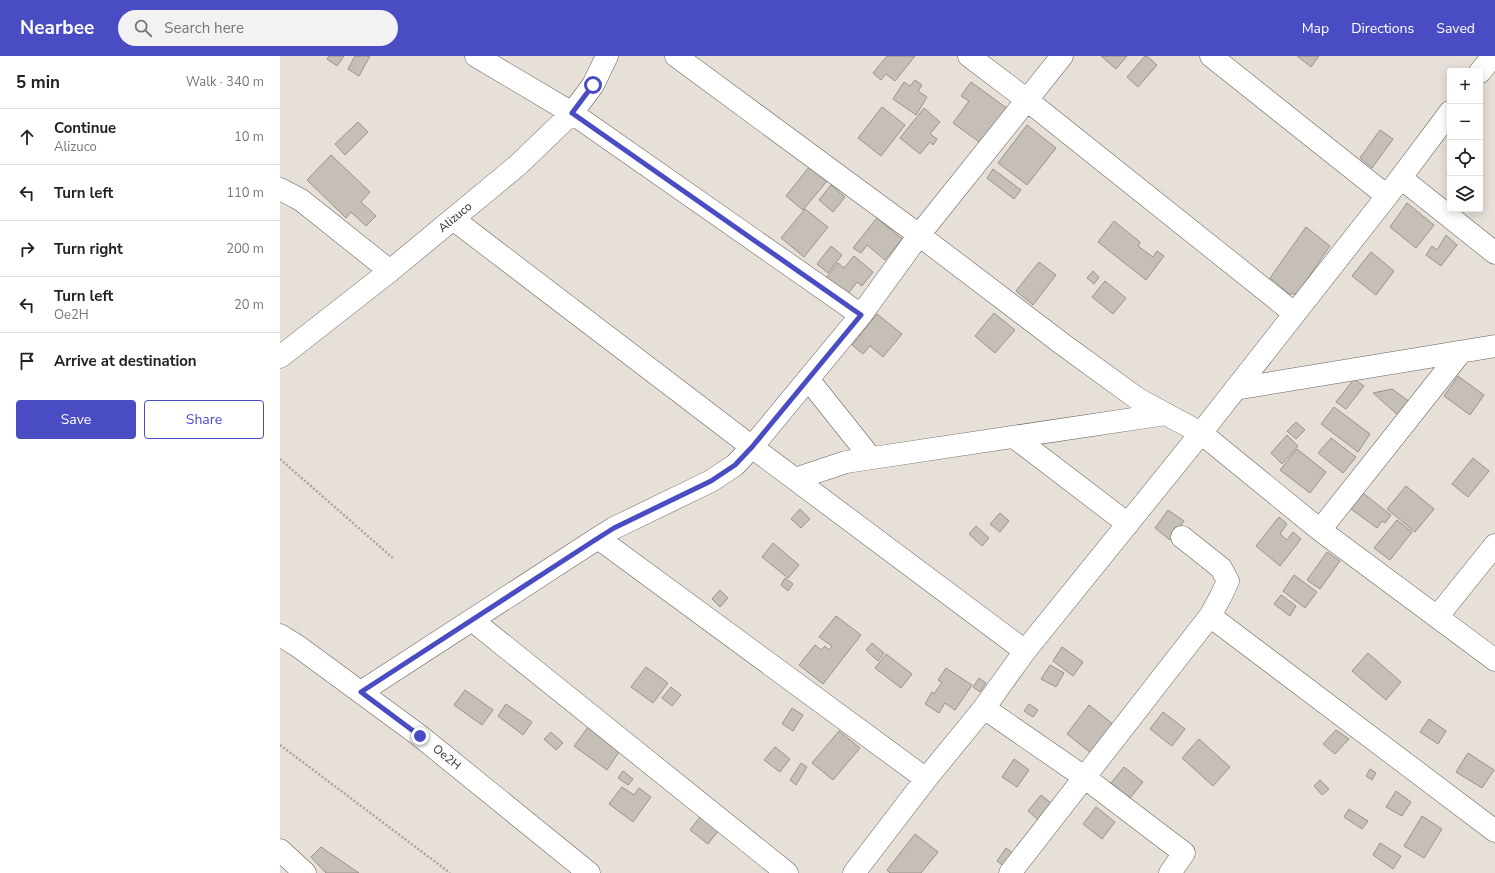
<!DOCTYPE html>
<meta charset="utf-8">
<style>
body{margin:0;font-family:"Nunito Sans",sans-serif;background:#f2f2f2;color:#222}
.controls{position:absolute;right:12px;top:12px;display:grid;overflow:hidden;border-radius:4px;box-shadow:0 2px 10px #0003}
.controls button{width:36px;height:36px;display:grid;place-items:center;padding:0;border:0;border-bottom:1px solid #e0e0e0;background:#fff;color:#222;font:20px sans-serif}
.stop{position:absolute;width:12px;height:12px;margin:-9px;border:3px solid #494cc2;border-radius:50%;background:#fff}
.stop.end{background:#494cc2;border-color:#fff;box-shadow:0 1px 4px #0008}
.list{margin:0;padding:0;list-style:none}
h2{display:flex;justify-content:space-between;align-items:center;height:52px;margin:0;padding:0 16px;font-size:17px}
h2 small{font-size:13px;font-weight:400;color:#767676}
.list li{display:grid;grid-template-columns:26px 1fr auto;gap:12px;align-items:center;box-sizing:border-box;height:56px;padding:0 16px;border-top:1px solid #e0e0e0}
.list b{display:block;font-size:15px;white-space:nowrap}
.list p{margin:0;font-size:13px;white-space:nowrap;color:#767676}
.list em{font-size:13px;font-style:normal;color:#767676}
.actions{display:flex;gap:8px;padding:12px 16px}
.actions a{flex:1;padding:9px 0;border:1px solid #494cc2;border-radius:4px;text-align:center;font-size:14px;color:#494cc2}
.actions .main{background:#494cc2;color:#fff}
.icon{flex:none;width:22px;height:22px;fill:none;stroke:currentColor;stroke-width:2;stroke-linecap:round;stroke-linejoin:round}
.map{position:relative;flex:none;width:1215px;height:817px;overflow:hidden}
header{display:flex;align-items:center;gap:24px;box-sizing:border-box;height:56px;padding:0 20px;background:#494cc2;color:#fff}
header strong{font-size:19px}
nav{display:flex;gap:22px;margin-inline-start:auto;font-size:14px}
.search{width:280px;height:36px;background:#f2f2f2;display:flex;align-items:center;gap:10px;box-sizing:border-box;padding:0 14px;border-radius:22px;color:#767676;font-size:15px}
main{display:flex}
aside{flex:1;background:#fff}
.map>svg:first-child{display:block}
.building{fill:#c6bfb7;stroke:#99938c}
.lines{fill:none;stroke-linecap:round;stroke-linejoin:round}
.minor-casing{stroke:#66615a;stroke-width:23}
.path{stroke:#a9a49d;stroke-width:2.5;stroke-dasharray:2 2;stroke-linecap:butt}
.minor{stroke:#fff;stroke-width:22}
.route{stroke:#494cc2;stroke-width:5}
.labels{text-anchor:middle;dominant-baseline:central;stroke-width:3.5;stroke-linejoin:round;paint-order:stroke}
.street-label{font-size:12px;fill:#2e2c29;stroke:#fff}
</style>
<header>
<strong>Nearbee</strong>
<div class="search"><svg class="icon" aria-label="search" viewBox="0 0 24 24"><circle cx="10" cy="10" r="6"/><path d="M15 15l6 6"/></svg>Search here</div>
<nav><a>Map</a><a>Directions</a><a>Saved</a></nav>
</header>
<main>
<aside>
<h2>5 min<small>Walk · 340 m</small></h2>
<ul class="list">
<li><svg class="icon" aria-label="ahead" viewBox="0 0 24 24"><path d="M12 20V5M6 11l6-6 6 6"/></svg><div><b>Continue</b><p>Alizuco</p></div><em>10 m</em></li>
<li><svg class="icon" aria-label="left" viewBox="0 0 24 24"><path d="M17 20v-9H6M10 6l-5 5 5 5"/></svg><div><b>Turn left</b></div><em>110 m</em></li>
<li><svg class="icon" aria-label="right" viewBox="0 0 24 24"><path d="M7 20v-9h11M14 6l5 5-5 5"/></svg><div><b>Turn right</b></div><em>200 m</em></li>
<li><svg class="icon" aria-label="left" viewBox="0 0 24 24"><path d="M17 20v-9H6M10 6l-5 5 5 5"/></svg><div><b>Turn left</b><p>Oe2H</p></div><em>20 m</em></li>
<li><svg class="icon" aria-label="arrive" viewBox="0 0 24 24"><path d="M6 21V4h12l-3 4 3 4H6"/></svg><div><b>Arrive at destination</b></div></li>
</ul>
<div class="actions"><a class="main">Save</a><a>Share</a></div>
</aside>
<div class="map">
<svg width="1215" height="817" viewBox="0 0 1215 817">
<rect width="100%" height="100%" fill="#e7e0d8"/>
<path class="building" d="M49,0H64L57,10L47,3Z
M75,0H90L79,20L68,13Z
M607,0H635L615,25L606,18L601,24L593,17Z
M821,0H847L836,13Z
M865,0H867L877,9L858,31L847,21Z
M1017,0H1039L1031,11Z
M635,24L642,29L638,35L647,41L636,59L613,43L624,26L630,30Z
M691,26L728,53L702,88L673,67L689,45L681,40Z
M602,51L625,69L601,100L578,82Z
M644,52L660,66L650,78L657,83L653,89L650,86L640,98L620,82Z
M78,66L88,76L65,99L55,88Z
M747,69L776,92L747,129L718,107Z
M1100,74L1113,83L1092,112L1080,102Z
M51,99L90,136L81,146L96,160L86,170L71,156L66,162L27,124Z
M530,110L547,125L523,154L506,140Z
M713,113L741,134L734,143L707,122Z
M551,129L565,141L553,156L539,144Z
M1127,147L1154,169L1136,192L1110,171Z
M525,153L548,171L524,201L501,182Z
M597,162L622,183L605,204L587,189L581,197L573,192Z
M834,165L860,186L858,190L873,201L877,195L884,200L866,224L818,186Z
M1026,171L1050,190L1017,238H1009L990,222Z
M1166,179L1177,189L1161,210L1146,199L1152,190L1157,194Z
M551,190L562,199L548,217L537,208Z
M1091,196L1114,215L1096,239L1072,220Z
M574,200L593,216L582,230L577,226L567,239L546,222L558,207L564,212Z
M759,206L776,219L753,249L736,235Z
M813,215L819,221L814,228L807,222Z
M825,225L846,242L833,258L812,241Z
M714,257L735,274L715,297L695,280Z
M597,258L622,278L603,301L590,290L583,298L572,289Z
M1178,320L1204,339L1190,359L1164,340Z
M1074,323L1084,330L1066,353L1056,346Z
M1112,333L1130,346L1118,359L1093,337Z
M1054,351L1090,378L1078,396L1041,368Z
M1016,366L1025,374L1016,383L1007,375Z
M1007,379L1018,390L1002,408L991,397Z
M1051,382L1076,401L1063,417L1038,397Z
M1017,393L1046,416L1030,437L1000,414Z
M1193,402L1209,415L1188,441L1172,428Z
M1126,430L1154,453L1135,476L1107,453Z
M1083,437L1111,459L1105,467L1102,465L1097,472L1071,453Z
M520,453L530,463L521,472L511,463Z
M888,454L904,465L890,484L875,472Z
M720,457L729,465L720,476L710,468Z
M999,461L1007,468L1000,478L1007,484L1013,476L1021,483L1000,510L976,490Z
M1117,464L1132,476L1110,504L1094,492Z
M696,470L709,482L702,490L689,478Z
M493,487L519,509L508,522L482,501Z
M1047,496L1060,505L1040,533L1027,524Z
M1014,519L1037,536L1025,552L1003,535Z
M505,522L513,528L508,535L501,529Z
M440,534L448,542L440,551L432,543Z
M1001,539L1016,550L1010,560L994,548Z
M556,560L581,579L543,628L519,609L535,589L541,594L545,590L549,594L552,590L539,581Z
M592,587L604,597L598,605L586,594Z
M782,591L803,606L793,620L773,605Z
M1088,597L1121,626L1106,644L1072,615Z
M606,598L632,618L621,632L595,612Z
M770,609L784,617L776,631L761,623Z
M366,611L388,627L373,647L351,631Z
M666,612L692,629L675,654L665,647L659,657L645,648L652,636L654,638L662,626L658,624Z
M699,622L706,627L700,636L693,631Z
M391,631L401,639L392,650L382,642Z
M185,634L213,654L202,669L174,649Z
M226,648L252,666L243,679L218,660Z
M749,648L758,654L753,661L744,655Z
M809,649L838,672L816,701L787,678Z
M512,652L523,659L513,675L502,668Z
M883,656L905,673L892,690L870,673Z
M1149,663L1166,675L1158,688L1140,676Z
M309,670L341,693L327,714L294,690Z
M1056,674L1069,683L1055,698L1043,688Z
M559,675L580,692L553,724L532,707Z
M271,676L283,687L276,694L264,683Z
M919,683L950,711L933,730L902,702Z
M495,691L510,703L500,716L484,704Z
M1188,697L1214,714L1202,732L1176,716Z
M734,703L749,714L737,731L722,721Z
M521,707L527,711L516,729L510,724Z
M844,711L863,726L850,742L831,727Z
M1090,713L1096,717L1092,724L1086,720Z
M343,715L353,723L348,729L338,722Z
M1040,724L1049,733L1042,739L1034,730Z
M342,731L354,739L359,732L371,741L353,766L329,748Z
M1116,735L1131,746L1122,760L1106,751Z
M761,739L776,751L762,767L748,755Z
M816,751L835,766L822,783L803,768Z
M1069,753L1088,765L1082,773L1064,761Z
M424,756L442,770L428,788L410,774Z
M1142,760L1162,773L1144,802L1124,790Z
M635,778L658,796L641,817H610L607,814Z
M1100,787L1121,800L1113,813L1093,799Z
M41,791L79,817H46L31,801Z
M726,792L738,801L729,814L717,805Z"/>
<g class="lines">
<defs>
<path id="minor" d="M196,0L292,57L581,259
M396,0L639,179L785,290L858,343L921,377L1040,474L1215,604
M689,0L747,44L1014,257
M931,0L1107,140
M1200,16L1213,0
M1121,122L1215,197
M0,133L21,144L110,215
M173,163L472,391L745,595
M0,301L110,215L238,109L292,57L313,29L327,0
M528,323L591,402
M955,333L1215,290
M734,381L848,468
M515,423L566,406L886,358
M1040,474L1181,296
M318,482L646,723
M930,560L1215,775
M1157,561L1215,489
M192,564L507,817
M0,579L19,591L140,680L309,817
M81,636L315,484L334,472L431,425L455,409L472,391L581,259L639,179L782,0
M704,652L804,721L904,797L890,817
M0,794L25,817
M574,817L646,723L704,652L745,595L921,377L1107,140L1170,56
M730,817L930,560L941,540L948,525L941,512L902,481"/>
</defs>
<use href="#minor" class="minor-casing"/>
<path class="path" d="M0,403L114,503
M0,689L170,817"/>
<use href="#minor" class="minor"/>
</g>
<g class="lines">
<path class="route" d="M140,680L81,636L315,484L334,472L431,425L455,409L472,391L581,259L292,57L313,29"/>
</g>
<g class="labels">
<g class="street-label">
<text transform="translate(175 161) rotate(-40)">Alizuco</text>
<text transform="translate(167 701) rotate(39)">Oe2H</text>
</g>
</g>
</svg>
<div class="controls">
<button>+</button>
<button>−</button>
<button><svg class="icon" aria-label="locate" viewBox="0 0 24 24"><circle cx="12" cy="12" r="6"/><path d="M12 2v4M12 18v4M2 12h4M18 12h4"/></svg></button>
<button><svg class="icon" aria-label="layers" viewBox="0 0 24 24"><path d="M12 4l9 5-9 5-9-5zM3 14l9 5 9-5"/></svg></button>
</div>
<div class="stop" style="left:313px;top:29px"></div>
<div class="stop end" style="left:140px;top:680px"></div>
</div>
</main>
